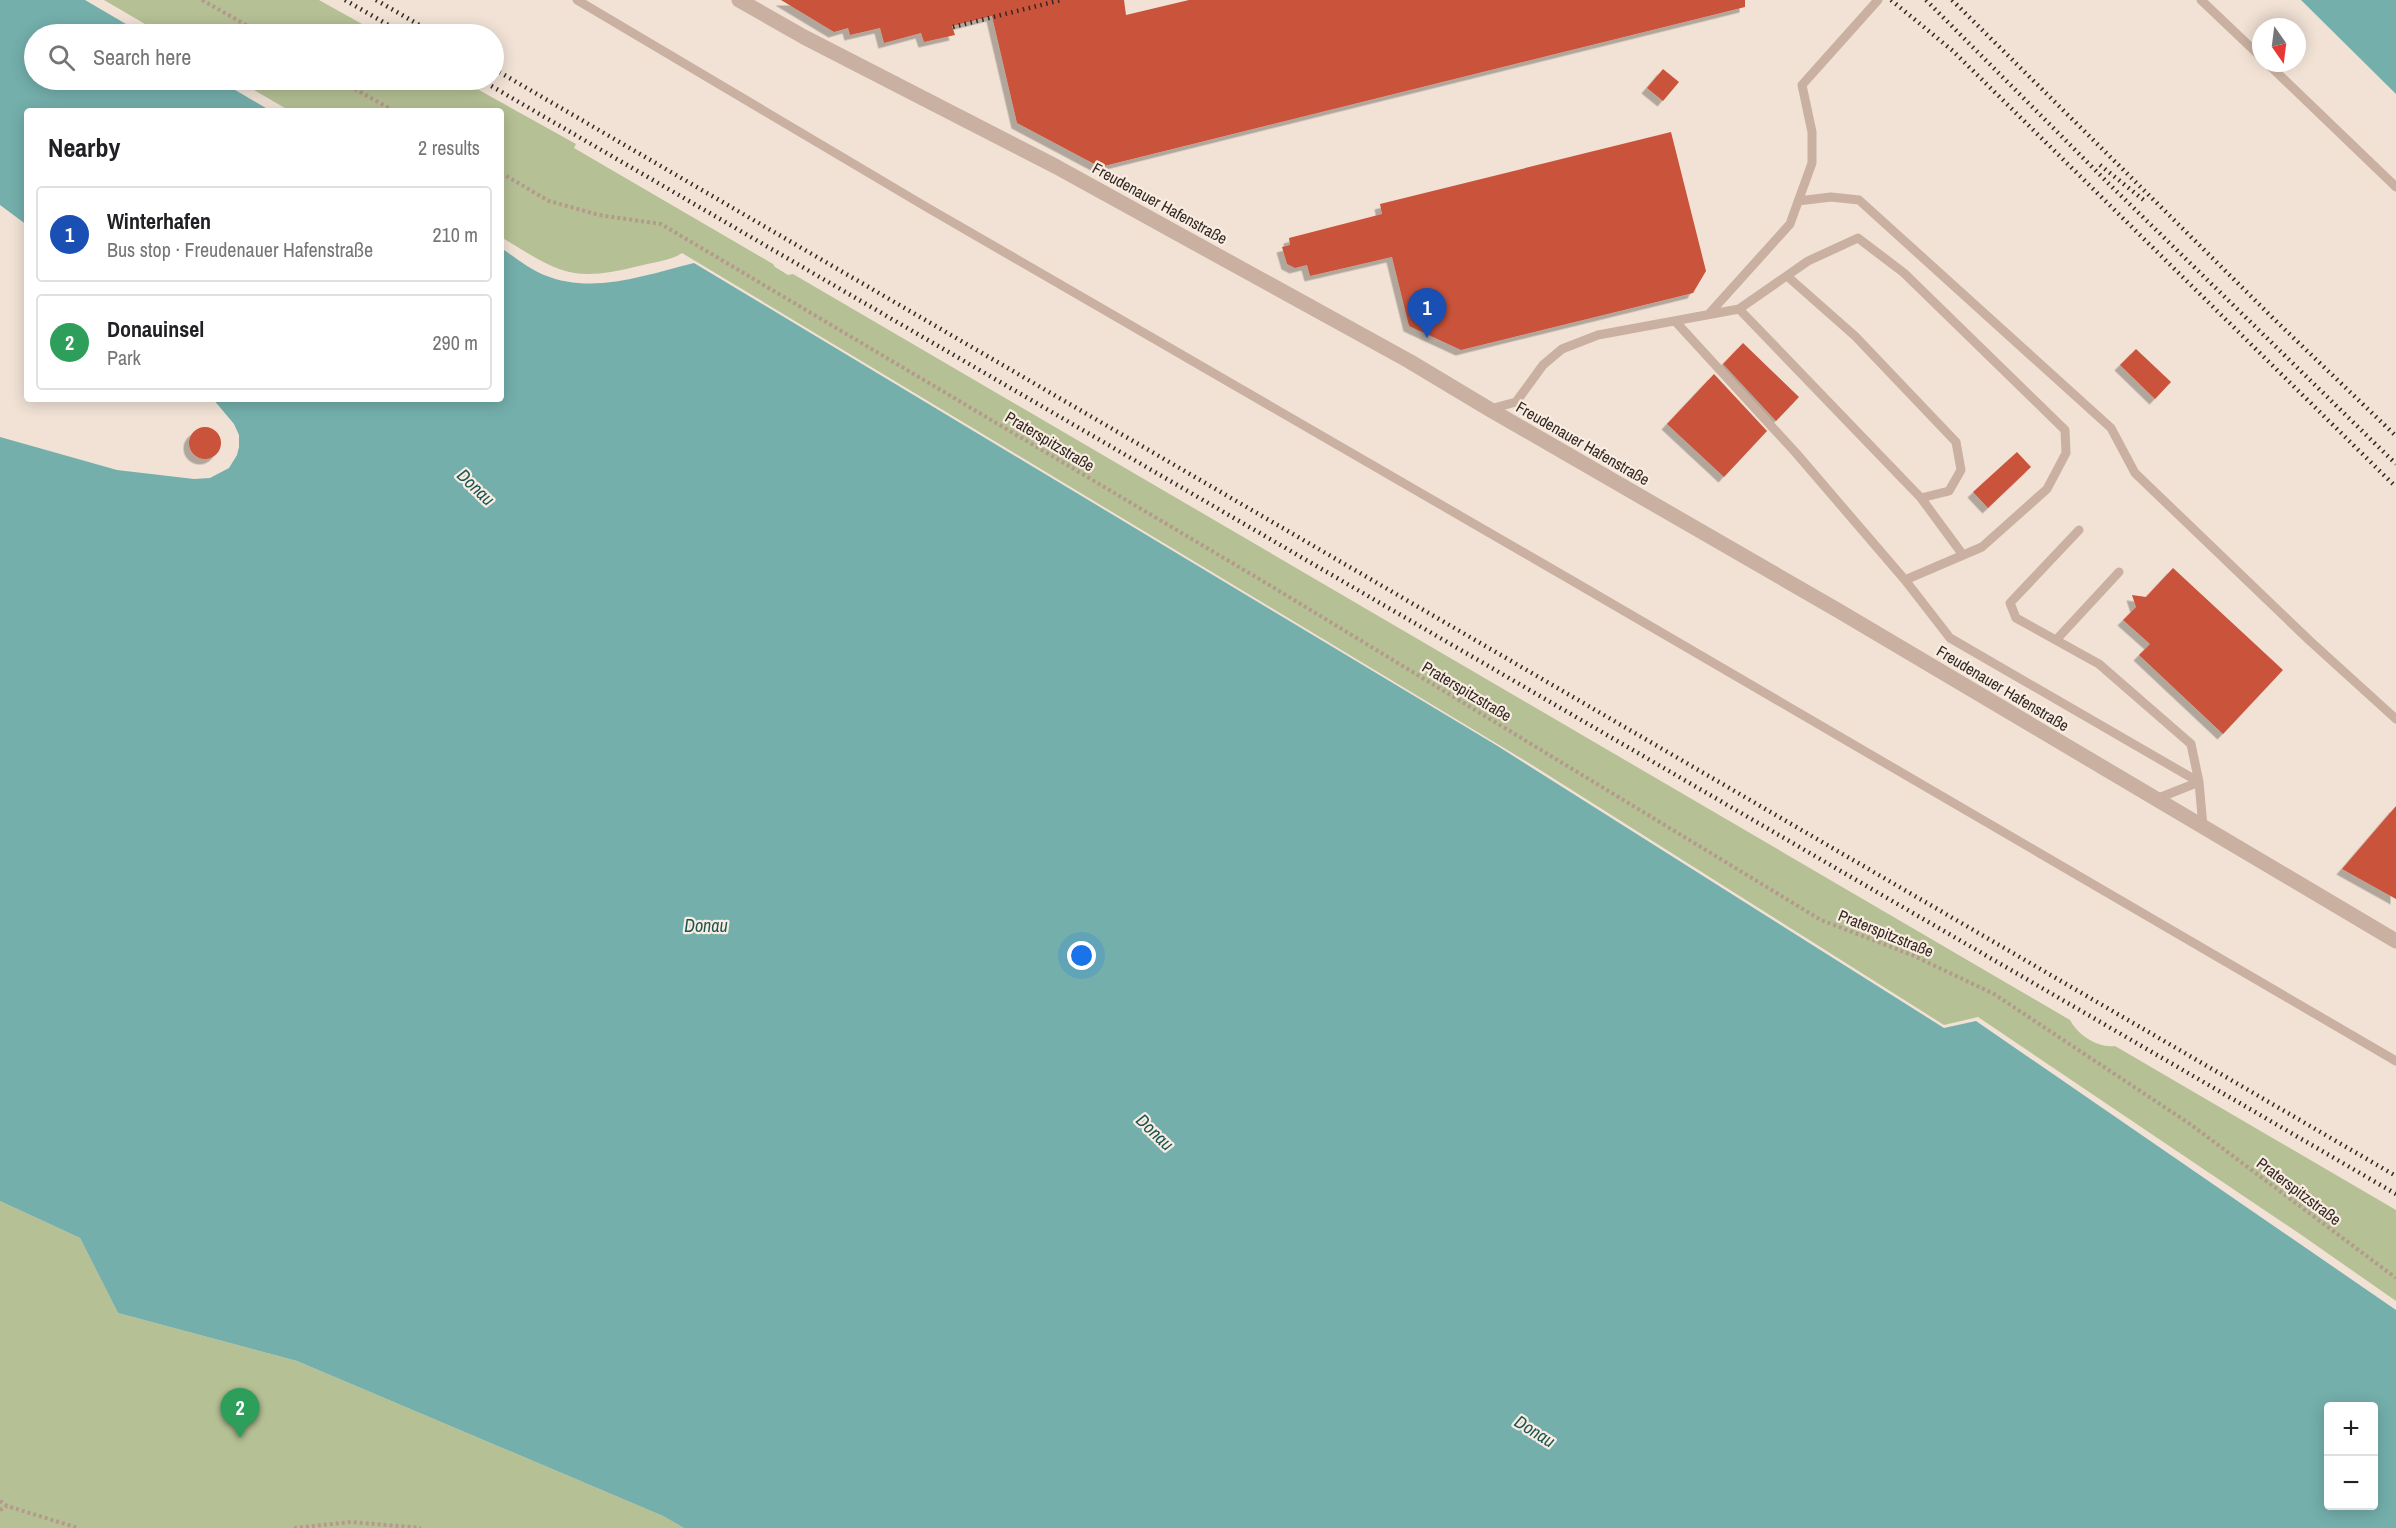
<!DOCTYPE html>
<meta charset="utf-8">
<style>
body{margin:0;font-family:"Archivo Narrow",sans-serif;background:#f6f6f6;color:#202124}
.controls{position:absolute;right:18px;bottom:18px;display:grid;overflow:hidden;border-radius:6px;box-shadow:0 3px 15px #0003}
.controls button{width:54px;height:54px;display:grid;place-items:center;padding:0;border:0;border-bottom:2px solid #e0e0e0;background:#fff;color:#202124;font:30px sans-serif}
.compass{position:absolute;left:2252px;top:18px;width:54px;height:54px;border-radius:50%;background:#fff;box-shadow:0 3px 15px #0003;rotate:166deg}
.you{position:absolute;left:1082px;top:956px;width:21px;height:21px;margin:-15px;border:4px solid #fff;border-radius:50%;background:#1a73e8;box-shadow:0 0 0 9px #1a73e833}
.badge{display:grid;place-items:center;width:39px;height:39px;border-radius:50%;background:#195554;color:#fff;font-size:20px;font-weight:700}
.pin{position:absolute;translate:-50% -50px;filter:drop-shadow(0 2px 3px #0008)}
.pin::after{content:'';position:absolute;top:32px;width:21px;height:18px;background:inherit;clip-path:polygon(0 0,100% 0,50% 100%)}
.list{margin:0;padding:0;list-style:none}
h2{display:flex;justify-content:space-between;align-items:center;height:78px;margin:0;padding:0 24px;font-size:26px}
h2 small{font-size:20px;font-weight:400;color:#757577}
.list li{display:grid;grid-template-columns:39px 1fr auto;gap:18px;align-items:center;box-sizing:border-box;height:96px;margin:0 12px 12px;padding:0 12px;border:2px solid #e0e0e0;border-radius:6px}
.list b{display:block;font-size:22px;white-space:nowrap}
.list p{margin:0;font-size:20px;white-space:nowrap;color:#757577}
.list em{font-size:20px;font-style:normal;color:#757577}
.icon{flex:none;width:33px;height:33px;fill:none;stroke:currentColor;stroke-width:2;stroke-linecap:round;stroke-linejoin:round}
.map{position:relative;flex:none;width:2396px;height:1528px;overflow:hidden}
.search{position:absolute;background:#fff;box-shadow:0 3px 15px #0003;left:24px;top:24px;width:480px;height:66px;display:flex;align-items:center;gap:15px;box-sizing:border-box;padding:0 21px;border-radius:33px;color:#757577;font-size:22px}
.panel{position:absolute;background:#fff;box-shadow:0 3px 15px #0003;left:24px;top:108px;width:480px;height:294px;border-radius:6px}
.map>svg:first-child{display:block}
.green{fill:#b5c095}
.water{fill:#74afac;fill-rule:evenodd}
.building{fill:#ca523a;filter:url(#shadow)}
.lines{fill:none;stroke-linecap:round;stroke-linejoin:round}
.path{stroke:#b59a8c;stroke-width:4;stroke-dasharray:3 3;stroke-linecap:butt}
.lane{stroke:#c9b0a1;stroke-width:9}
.street{stroke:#c9b0a1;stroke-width:15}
.rail{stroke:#332824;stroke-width:4.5;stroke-dasharray:1.5 4.5;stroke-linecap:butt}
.labels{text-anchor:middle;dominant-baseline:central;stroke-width:4.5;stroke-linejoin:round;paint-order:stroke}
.street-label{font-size:16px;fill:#332824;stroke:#f9ece1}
.water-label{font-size:18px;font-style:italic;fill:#195554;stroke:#f9ece1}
</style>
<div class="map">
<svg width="2396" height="1528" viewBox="0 0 2396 1528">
<defs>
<filter id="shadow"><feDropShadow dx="-5.5" dy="5.5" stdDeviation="0" flood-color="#0004"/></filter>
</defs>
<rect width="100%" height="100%" fill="#f1e2d5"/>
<path class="green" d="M104,0H319L380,34H162Z
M237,80H461L576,144L574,148L773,264L775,267L788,275L793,274L2070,1020C2078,1035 2097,1048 2115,1046L2396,1210V1301L2300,1234L1978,1017L1944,1025L1529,763L682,253C672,260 655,262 643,265C571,283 562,274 501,237V111H290Z
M0,1201L80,1238L118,1313L297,1361L663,1516L684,1528H0Z"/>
<path class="water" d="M0,0H85L143,34H34V80H218L271,111H27V225L0,205Z
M2301,0H2396V94Z
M501,248C515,257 529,269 544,275C593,295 645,275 694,263L1496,745L1944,1028L1976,1021L2396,1310V1528H684L663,1516L297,1361L118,1313L80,1238L0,1201V437L117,470L194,479L210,478L229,468L237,455L239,447V435L234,424L213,399H501ZM2328,1406H2374V1506H2328Z"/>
<path class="building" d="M781,0H1124L1126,15L1189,0H1745V7L1100,167L1017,123L992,16L952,26L955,35L924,42L921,33L884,43L880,28L850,35L848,28L834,32Z
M1663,69L1679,82L1663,101L1647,88Z
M1671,132L1706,271L1693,293L1461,350L1409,326L1392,257L1310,276L1307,265L1295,268L1287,264L1282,247L1290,245L1289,238L1382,214L1380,204Z
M1743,343L1799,397L1776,421L1723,364Z
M2136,349L2171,382L2155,399L2120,365Z
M1714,374L1767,431L1724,477L1667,424Z
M189 443a16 16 0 1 1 32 0a16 16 0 1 1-32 0Z
M2017,452L2031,467L1988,508L1973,492Z
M2173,568L2283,670L2223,734L2139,655L2150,644L2123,620L2136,607L2132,595L2146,597Z
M2396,806V899L2342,869Z"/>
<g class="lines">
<path class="path" d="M202,0L262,34
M339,80L394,111
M501,173L549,201L599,215L661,224L1271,586L1821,920L1912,955L1994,994L2190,1124L2396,1278
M0,1501L7,1506L78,1528
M0,1510L7,1506
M294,1528L351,1522L421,1528"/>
<path class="lane" d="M577,0L928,208L1590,591L2396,1061
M2201,0L2261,57
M2267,63L2396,187
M1798,201L1831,197L1859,200L2111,428L2135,473L2310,641L2396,719
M1787,276L1855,336L1956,442L1961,470L1949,491L1921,498
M1739,309L1921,498L1963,555
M1708,315L1790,224L1812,163V132L1802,85L1878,0
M1675,321L1796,453L1905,580L1950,638L2199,782
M1490,409L1516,402L1543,365L1562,349L1598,335L1739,309L1808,261L1858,238L1904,273L2065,430L2066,453L2047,489L1982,547L1905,580
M2079,530L2010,603L2016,618L2099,664L2191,744L2199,782L2203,827
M2056,640L2119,572
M2156,799L2199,782"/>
<path class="street" d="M739,0L804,37L1055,166L1409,361L1489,409L1839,611L2396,941"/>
<path class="rail" d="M345,0L404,34
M376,0L435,34
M1891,0L1953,51L2396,487
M1926,0L2107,182L2396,464
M1952,0L2278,323L2396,436
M953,27L1061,0
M494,69L2396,1176
M481,80L2396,1194
M2100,165L2145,201"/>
</g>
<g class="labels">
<g class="street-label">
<text transform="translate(1160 203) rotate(29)">Freudenauer Hafenstraße</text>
<text transform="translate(1050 441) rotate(31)">Praterspitzstraße</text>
<text transform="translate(1583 443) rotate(30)">Freudenauer Hafenstraße</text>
<text transform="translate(2003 688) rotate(31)">Freudenauer Hafenstraße</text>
<text transform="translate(1467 691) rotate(31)">Praterspitzstraße</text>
<text transform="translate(1886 933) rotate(22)">Praterspitzstraße</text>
<text transform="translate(2299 1191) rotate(37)">Praterspitzstraße</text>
</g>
<g class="water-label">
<text transform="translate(476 487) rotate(44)">Donau</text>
<text x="706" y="925">Donau</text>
<text transform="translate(1155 1132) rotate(44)">Donau</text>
<text transform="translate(1535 1431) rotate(32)">Donau</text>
</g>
</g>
</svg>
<div class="controls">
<button>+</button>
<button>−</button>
</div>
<svg class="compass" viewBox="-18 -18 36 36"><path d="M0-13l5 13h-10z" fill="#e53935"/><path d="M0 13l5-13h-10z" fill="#757577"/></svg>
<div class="you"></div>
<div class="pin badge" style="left:1427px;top:338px;background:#1a4fb4">1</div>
<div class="pin badge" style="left:240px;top:1438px;background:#2e9e5b">2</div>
<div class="search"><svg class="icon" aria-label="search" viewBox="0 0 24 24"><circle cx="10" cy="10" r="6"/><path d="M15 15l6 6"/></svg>Search here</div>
<section class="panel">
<h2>Nearby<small>2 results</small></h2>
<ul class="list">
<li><span class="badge" style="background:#1a4fb4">1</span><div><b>Winterhafen</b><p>Bus stop · Freudenauer Hafenstraße</p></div><em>210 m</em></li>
<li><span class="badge" style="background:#2e9e5b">2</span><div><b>Donauinsel</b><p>Park</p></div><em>290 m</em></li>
</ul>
</section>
</div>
